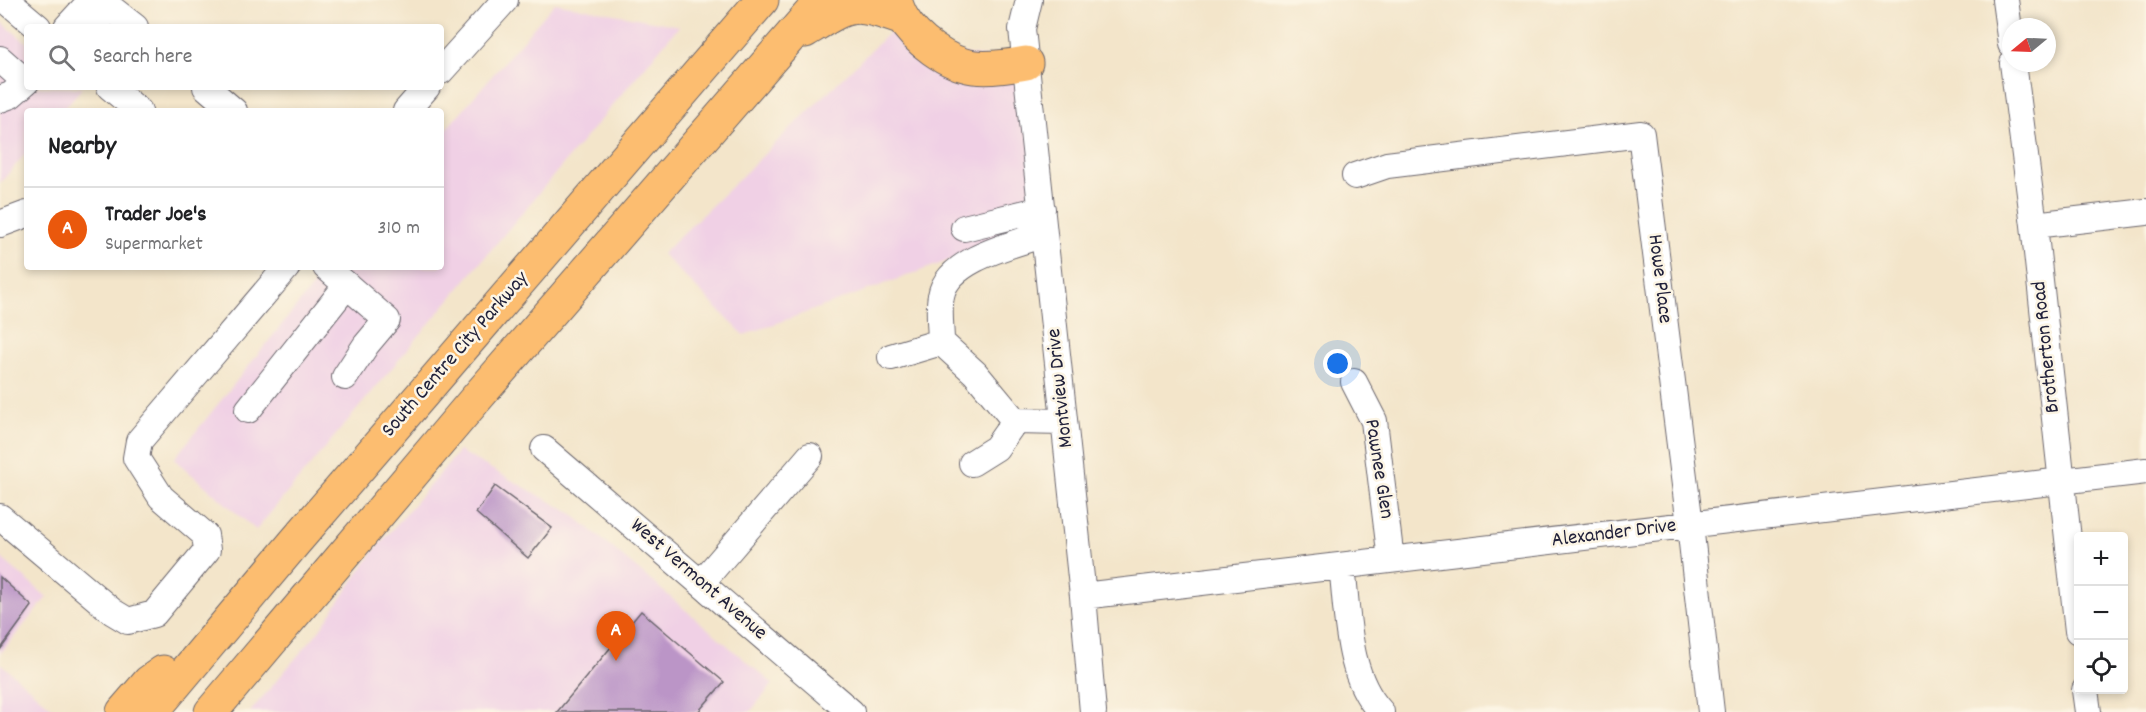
<!DOCTYPE html>
<meta charset="utf-8">
<style>
body{margin:0;font-family:Dekko,sans-serif;background:#f2f2f2;color:#202124}
.controls{position:absolute;right:18px;bottom:18px;display:grid;overflow:hidden;border-radius:6px;box-shadow:0 3px 9px #0003}
.controls button{width:54px;height:54px;display:grid;place-items:center;padding:0;border:0;border-bottom:2px solid #e0e0e0;background:#fff;color:#202124;font:30px sans-serif}
.compass{position:absolute;left:2002px;top:18px;width:54px;height:54px;border-radius:50%;background:#fff;box-shadow:0 3px 9px #0003;rotate:251deg}
.you{position:absolute;left:1338px;top:364px;width:21px;height:21px;margin:-15px;border:4px solid #fff;border-radius:50%;background:#1a73e8;box-shadow:0 0 0 9px #1a73e833}
.badge{display:grid;place-items:center;width:39px;height:39px;border-radius:50%;background:#ea580c;color:#fff;font-size:20px;font-weight:700}
.pin{position:absolute;translate:-50% -50px;filter:drop-shadow(0 2px 3px #0008)}
.pin::after{content:'';position:absolute;top:32px;width:21px;height:18px;background:inherit;clip-path:polygon(0 0,100% 0,50% 100%)}
.list{margin:0;padding:0;list-style:none}
h2{display:flex;justify-content:space-between;align-items:center;height:78px;margin:0;padding:0 24px;font-size:26px}
h2 small{font-size:20px;font-weight:400;color:#757577}
.list li{display:grid;grid-template-columns:39px 1fr auto;gap:18px;align-items:center;box-sizing:border-box;height:84px;padding:0 24px;border-top:2px solid #e0e0e0}
.list b{display:block;font-size:22px;white-space:nowrap}
.list p{margin:0;font-size:20px;white-space:nowrap;color:#757577}
.list em{font-size:20px;font-style:normal;color:#757577}
.icon{flex:none;width:33px;height:33px;fill:none;stroke:currentColor;stroke-width:2;stroke-linecap:round;stroke-linejoin:round}
.map{position:relative;flex:none;width:2146px;height:712px;overflow:hidden}
.search{position:absolute;background:#fff;box-shadow:0 3px 9px #0003;left:24px;top:24px;width:420px;height:66px;display:flex;align-items:center;gap:15px;box-sizing:border-box;padding:0 21px;border-radius:6px;color:#757577;font-size:22px}
.panel{position:absolute;background:#fff;box-shadow:0 3px 9px #0003;left:24px;top:108px;width:420px;height:162px;border-radius:6px}
.map>svg:first-child{display:block}
.built{fill:#f0d0e5}
.building{fill:#bb95c7}
.lines{fill:none;stroke-linecap:round;stroke-linejoin:round}
.minor-casing{stroke:#6b666d;stroke-width:28}
.highway-casing{stroke:#6b666d;stroke-width:35}
.minor{stroke:#fff;stroke-width:26}
.highway{stroke:#fcbd6f;stroke-width:33}
.labels{text-anchor:middle;dominant-baseline:central;stroke-width:5;stroke-linejoin:round;paint-order:stroke}
.street-label{font-size:21px;fill:#22223b;stroke:#fcf5e5}
</style>
<div class="map">
<svg width="2146" height="712" viewBox="0 0 2146 712">
<rect width="100%" height="100%" fill="#fcf5e5"/>
<filter id="ink" filterUnits="userSpaceOnUse"><feTurbulence type="fractalNoise" baseFrequency=".0167" numOctaves="2"/><feDisplacementMap in="SourceGraphic" scale="12" xChannelSelector="R" yChannelSelector="G"/><feConvolveMatrix kernelMatrix="1 2 1 2 8 2 1 2 1" color-interpolation-filters="sRGB"/></filter>
<filter id="wash" filterUnits="userSpaceOnUse"><feTurbulence type="fractalNoise" baseFrequency=".008" numOctaves="4" result="noise"/><feDisplacementMap in="SourceGraphic" scale="24" xChannelSelector="R" yChannelSelector="G"/><feGaussianBlur stdDeviation="1.35" result="paint"/><feColorMatrix in="noise" values="0 0 0 0 0 0 0 0 0 0 0 0 0 0 0 0 0 1.4 0 .05"/><feComposite in="paint" operator="in"/></filter>
<g filter="url(#wash)">
<rect width="100%" height="100%" fill="#f3e5ca"/>
<path class="built" d="M555,3L679,26L256,530L174,459L328,267H441V135Z
M903,19L932,49L1026,63L1044,226L744,335L662,254Z
M0,21L27,43V87L82,88L62,111H27V152L0,183Z
M459,451L571,513L773,684L750,712H250L318,632L374,551Z
M0,557L47,597L0,654Z
M0,663L57,712H0Z"/>
<g id="blocks">
<path class="building" d="M495,486L552,528L528,558L476,513Z
M0,577L32,606L0,650Z
M641,611L724,682L698,712H557Z"/>
</g>
</g>
<g filter="url(#ink)">
<use href="#blocks" fill-opacity="0" stroke="#6b666d" stroke-width="1.5"/>
<g class="lines">
<defs>
<path id="minor" d="M6,0L38,27
M1029,0L1022,29L1083,596L1093,712
M2005,0L2011,44
M67,27L89,3L103,2L135,27
M93,27L100,20L105,0
M0,59L26,82
M2013,63L2034,225L2078,631
M441,71L505,0
M110,87L139,111
M206,87L234,111
M0,99L11,95L27,81
M406,111L427,87
M1355,176L1387,165L1641,134L1690,525L1711,712
M0,224L27,214
M2034,225L2146,212
M964,228L1042,209
M326,267L387,320L366,345L345,377
M941,342C941,328 938,310 941,296C947,259 1015,244 1044,234
M891,357L941,342L975,373L1015,421L1064,422
M1354,382L1374,421L1391,560
M248,410L347,285
M544,449L851,712
M972,463L996,448L1015,421
M0,517L113,612L128,621L154,614L207,550L205,535L161,497L136,458L139,441L287,267
M1342,566C1348,614 1346,675 1381,712
M701,583L810,456
M1083,596L2146,471
M2085,690L2088,712"/>
<path id="highway" d="M895,0C897,6 899,12 902,17C915,40 948,64 974,67C991,69 1009,66 1026,63
M805,31C851,3 851,1 903,19
M123,712L149,682L163,672
M152,712L295,542L762,0
M211,712L474,401L822,0"/>
</defs>
<use href="#minor" class="minor-casing"/>
<use href="#highway" class="highway-casing"/>
<use href="#minor" class="minor"/>
<use href="#highway" class="highway"/>
</g>
</g>
<g class="labels">
<g class="street-label">
<text transform="translate(1659 279) rotate(83)">Howe Place</text>
<text transform="translate(2047 347) rotate(-96)">Brotherton Road</text>
<text transform="translate(456 355) rotate(-49)">South Centre City Parkway</text>
<text transform="translate(1061 388) rotate(-96)">Montview Drive</text>
<text transform="translate(1378 469) rotate(81)">Pawnee Glen</text>
<text transform="translate(1614 534) rotate(-7)">Alexander Drive</text>
<text transform="translate(698 580) rotate(41)">West Vermont Avenue</text>
</g>
</g>
</svg>
<div class="controls">
<button>+</button>
<button>−</button>
<button><svg class="icon" aria-label="locate" viewBox="0 0 24 24"><circle cx="12" cy="12" r="6"/><path d="M12 2v4M12 18v4M2 12h4M18 12h4"/></svg></button>
</div>
<svg class="compass" viewBox="-18 -18 36 36"><path d="M0-13l5 13h-10z" fill="#e53935"/><path d="M0 13l5-13h-10z" fill="#757577"/></svg>
<div class="you"></div>
<div class="pin badge" style="left:616px;top:661px">A</div>
<div class="search"><svg class="icon" aria-label="search" viewBox="0 0 24 24"><circle cx="10" cy="10" r="6"/><path d="M15 15l6 6"/></svg>Search here</div>
<section class="panel">
<h2>Nearby<small></small></h2>
<ul class="list">
<li><span class="badge">A</span><div><b>Trader Joe's</b><p>Supermarket</p></div><em>310 m</em></li>
</ul>
</section>
</div>
